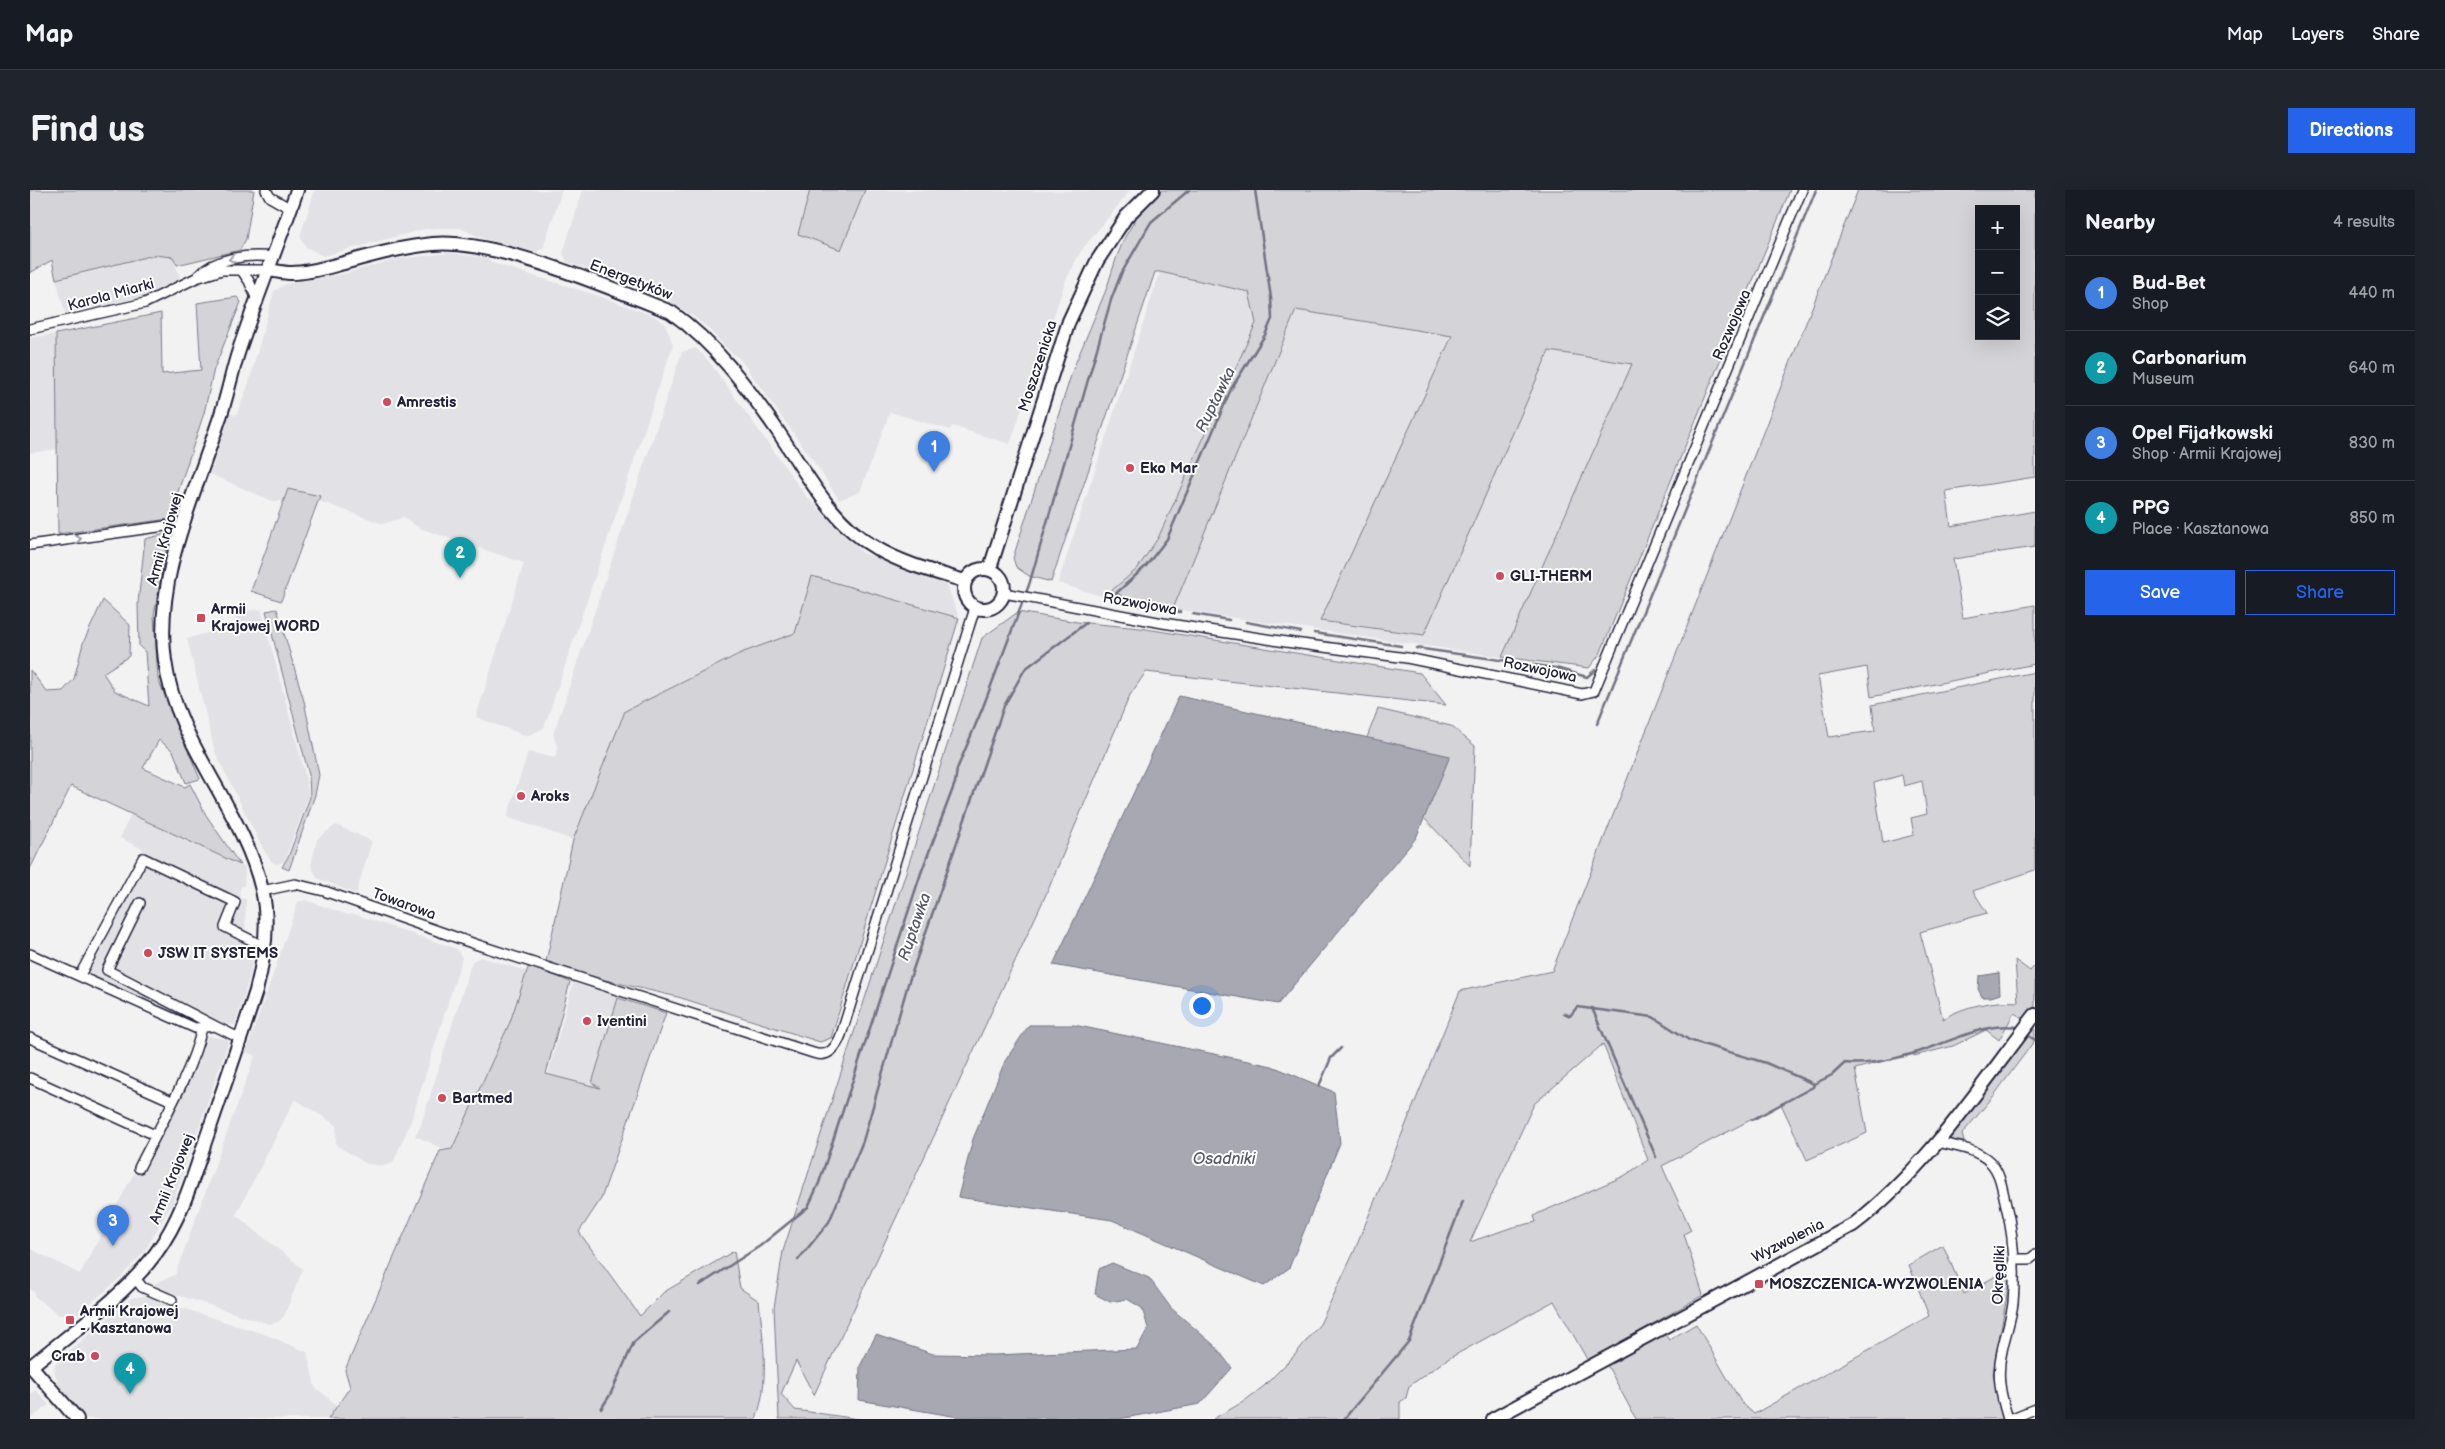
<!DOCTYPE html>
<meta charset="utf-8">
<style>
body{margin:0;font-family:"Balsamiq Sans",sans-serif;background:#20242c;color:#f1f3f6}
.controls{position:absolute;right:15px;top:15px;display:grid;overflow:hidden;border-radius:0px;box-shadow:0 5px 20px #0002}
.controls button{width:45px;height:45px;display:grid;place-items:center;padding:0;border:0;border-bottom:1px solid #363941;background:#171b24;color:#f1f3f6;font:25px sans-serif}
.you{position:absolute;left:1171px;top:815px;width:18px;height:18px;margin:-12px;border:4px solid #fff;border-radius:50%;background:#1a73e8;box-shadow:0 0 0 8px #1a73e833}
.badge{display:grid;place-items:center;width:32px;height:32px;border-radius:50%;background:#2563eb;color:#fff;font-size:16px;font-weight:700}
.pin{position:absolute;translate:-50% -41px;filter:drop-shadow(0 1px 2px #0008)}
.pin::after{content:'';position:absolute;top:26px;width:18px;height:15px;background:inherit;clip-path:polygon(0 0,100% 0,50% 100%)}
.list{margin:0;padding:0;list-style:none}
h2{display:flex;justify-content:space-between;align-items:center;height:65px;margin:0;padding:0 20px;font-size:21px}
h2 small{font-size:16px;font-weight:400;color:#9ea1a6}
.list li{display:grid;grid-template-columns:32px 1fr auto;gap:15px;align-items:center;box-sizing:border-box;height:75px;padding:0 20px;border-top:1px solid #363941}
.list b{display:block;font-size:19px;white-space:nowrap}
.list p{margin:0;font-size:16px;white-space:nowrap;color:#9ea1a6}
.list em{font-size:16px;font-style:normal;color:#9ea1a6}
.actions{display:flex;gap:10px;padding:15px 20px}
.actions a{flex:1;padding:11px 0;border:1px solid #2563eb;border-radius:0px;text-align:center;font-size:18px;color:#2563eb}
.actions .main{background:#2563eb;color:#fff}
.icon{flex:none;width:28px;height:28px;fill:none;stroke:currentColor;stroke-width:2;stroke-linecap:round;stroke-linejoin:round}
.map{position:relative;flex:none;width:2005px;height:1229px;overflow:hidden;border-radius:0px}
header{display:flex;align-items:center;gap:30px;box-sizing:border-box;height:70px;padding:0 25px;background:#171b24;border-bottom:1px solid #363941}
header strong{font-size:24px}
nav{display:flex;gap:28px;margin-inline-start:auto;font-size:18px}
.intro{display:flex;align-items:center;justify-content:space-between;box-sizing:border-box;height:120px;padding:0 30px}
h1{margin:0;font-size:35px}
.button{padding:12px 22px;border-radius:0px;background:#2563eb;color:#fff;font-size:18px;font-weight:700}
main{display:flex;gap:30px;padding:0 30px}
aside{flex:1;background:#171b24;border-radius:0px;box-shadow:0 5px 20px #0002}
.map>svg:first-child{display:block}
.built{fill:#e2e2e6}
.green{fill:#d3d3d8;stroke:#7a7a8a;fill-rule:evenodd}
.water{fill:#a8a8b2;stroke:#727282}
.lines{fill:none;stroke-linecap:round;stroke-linejoin:round}
.stream{stroke:#727282;stroke-width:2.5}
.street-casing{stroke:#22223b;stroke-width:12}
.secondary-casing{stroke:#22223b;stroke-width:16}
.street{stroke:#fff;stroke-width:9}
.secondary{stroke:#fff;stroke-width:12}
.oneway{stroke:#9c9ca7}
.poi-dot{fill:#d1495b;stroke:#fff;stroke-width:2}
.labels{text-anchor:middle;dominant-baseline:central;stroke-width:4;stroke-linejoin:round;paint-order:stroke}
.street-label{font-size:15px;fill:#22223b;stroke:#fff}
.poi-label{font-size:15px;font-weight:bold;fill:#22223b;stroke:#fff;text-anchor:start}
.water-label{font-size:16px;font-style:italic;fill:#58586b;stroke:#fff}
</style>
<header>
<strong>Map</strong>
<nav><a>Map</a><a>Layers</a><a>Share</a></nav>
</header>
<div class="intro"><h1>Find us</h1><a class="button">Directions</a></div>
<main>
<div class="map">
<svg width="2005" height="1229" viewBox="0 0 2005 1229">
<rect width="100%" height="100%" fill="#f2f2f3"/>
<filter id="ink" filterUnits="userSpaceOnUse"><feTurbulence type="fractalNoise" baseFrequency=".02" numOctaves="2"/><feDisplacementMap in="SourceGraphic" scale="10" xChannelSelector="R" yChannelSelector="G"/><feConvolveMatrix kernelMatrix="1 2 1 2 8 2 1 2 1" color-interpolation-filters="sRGB"/></filter>
<g filter="url(#ink)">
<path class="built" d="M285,0H532L513,58L504,63L452,48L430,38H413L395,39L293,66L276,57L270,46Z
M553,0H780L768,44L811,60L835,0L1100,1L1051,61L1036,90L980,254L922,236L920,240L860,222L830,302L809,310L789,279L710,169L698,160L678,138L663,126L625,103L537,72L533,63Z
M419,63L457,68L463,73L575,108L624,126L636,135L643,155L514,538L497,546L446,527L494,373L389,338L374,327L353,334L292,312L242,311L180,284L199,223L206,226L218,196L244,101L256,94L313,84L367,69Z
M124,65L143,67L150,89L111,107L35,123L26,89Z
M1130,82L1219,102L1226,133L1128,348L1107,379L1074,407L1028,393Z
M1266,120L1422,145L1291,432L1394,445L1519,160L1602,174L1472,467L1143,419Z
M26,144L28,259L0,263V148Z
M666,158L678,170L776,306L833,363L917,395L929,428L782,386L766,443L711,463L595,521L543,650L477,627L498,562L525,568L528,558L523,545L652,162Z
M231,419L274,580L279,605L254,672L247,674L242,672L233,659L185,562L157,449L207,434L205,423Z
M101,624L215,677L214,696H212L209,702L211,709H216L215,744L213,750L224,760L220,785L205,835L195,834L185,830L174,833L168,839L50,784L56,765L113,659L90,648Z
M306,635L342,651L326,704L287,688L281,675L287,649Z
M275,710L318,725L324,724L427,759L432,768L381,931L363,973L354,976L337,974L306,955V935L265,909L206,1025L273,1079L254,1126L248,1132L239,1134L125,1098V1093L145,1085L225,866L216,862L268,712Z
M451,767L502,783L423,963L385,946L391,935L442,771Z
M543,793L590,806L564,898L518,884Z
M178,846L199,850L143,1012L114,1062L90,1088L47,1125H29L4,1106L5,1103L0,1099V1061L1,1059L50,1084Z
M114,1106L237,1145L277,1162L285,1197L308,1216L298,1229H57L31,1201L24,1180L25,1174L101,1108Z
M6,1200L19,1215L0,1229V1204Z"/>
<path class="green" d="M0,0H224L216,49L210,60L147,75L143,67L124,65L26,89L22,70L0,83Z
M780,0H835L811,60L768,44Z
M1130,0H1760L1570,464L1559,478L1472,467L1602,174L1519,161L1394,445L1290,431L1422,146L1266,120L1143,419L1074,407L1107,379L1128,348L1226,133L1219,102L1130,82H1125L1021,392L999,386L986,377L983,368L1043,179L1076,100L1087,66L1095,47L1111,20Z
M1828,0H2005V287L1916,301L1921,336L2005,321V357L1923,369L1933,428L2005,415V474L1841,507L1837,477L1788,486L1799,547L1845,541L1842,515L2005,482V680L1943,701L1957,723L1890,742L1913,829C1933,816 1964,810 1988,812L1985,770L2000,781L2005,775V819L1996,830L1984,823L1969,850L1956,840L1923,856L1884,866L1883,863L1825,879L1837,943L1777,970L1751,914L1632,976L1661,1040L1654,1044L1673,1105L1558,1171L1524,1111L1416,1170L1379,1196L1376,1208L1370,1212V1229H1183L1213,1212L1234,1196L1263,1167L1290,1134L1324,1062L1430,801L1522,781ZM1949,19H1986V146H1949ZM1872,585L1874,596L1892,591L1897,624L1881,628L1884,645L1853,653L1844,593ZM1573,854L1618,970L1594,986L1507,1024L1504,1026L1506,1032L1480,1038L1440,1052L1504,914Z
M207,107L211,112L184,179L174,223L139,329L28,344L26,144L131,123L132,184L171,180L167,113Z
M258,299L290,306L251,411L221,401Z
M139,343L124,425L128,489L170,589L156,593L143,561L129,550L113,578L155,597L160,594L176,625L210,675L41,596L0,679V480L17,502L33,501L44,489L53,453L73,410L100,435L99,466L73,483L85,501L119,516L115,462L109,456L108,413L115,349Z
M782,386L929,428L801,848L790,852L648,807L515,776L543,650L595,521L711,463L765,443Z
M247,419L274,511L289,585L285,605L259,680L252,677L259,665L280,607L279,585L236,421Z
M988,422L1047,432L1110,438L1390,483L1416,515L1116,482L1100,505L1018,700L784,1205L766,1171L751,1204L765,1220L829,1229H749L744,1118L753,1061L952,448Z
M1348,519L1421,536L1445,556L1440,676L1392,626L1336,550Z
M499,775L540,792L516,884L570,898L562,893L588,808L636,823L571,1009L549,1042L610,1126L634,1102L704,1061L710,1098L729,1111C733,1150 740,1191 726,1229H298L320,1197L315,1180L410,961L422,959L480,832Z
M2005,833V850L1962,908L1932,944L1934,952L1920,950L1918,947Z
M1913,1055L1934,1104L1982,1077L1963,1184L1974,1229H1606L1576,1173L1633,1142L1639,1150L1666,1134L1711,1212L1724,1224L1899,1126L1879,1075Z"/>
<path class="water" d="M1149,506L1420,566L1386,648L1248,814L1023,775Z
M1969,783L1970,804L1961,807H1952L1948,799L1949,786Z
M999,835H1044L1242,876L1304,902L1310,953L1259,1078L1234,1096L1082,1030L928,1007L943,949L975,871Z
M1082,1073L1119,1088L1141,1118L1185,1156L1202,1178L1170,1214L1089,1229L928,1227L829,1210L830,1176L846,1145L903,1164L964,1165L1107,1159L1118,1138L1112,1118L1097,1109L1080,1112L1065,1104L1069,1079Z"/>
<g class="lines">
<path class="stream" d="M1087,404L1101,414L1150,422
M1081,408L1116,376L1137,349L1201,199L1235,145L1242,129L1241,108L1225,0
M1163,424L1199,430
M1216,432L1271,442
M1284,443L1371,456
M1386,458L1526,478L1557,487L1565,480
M1567,534L1786,0
M1562,818L1626,967
M1534,823L1540,826L1547,817L1623,827L1659,850L1736,873L1784,894
M1999,846L2005,850
M1289,896L1301,868L1311,858
M1722,930L1783,897L1784,894L1802,885L1815,873C1841,876 1880,866 1905,856C1930,847 1959,833 1986,837
M768,1070L799,1032L833,951L878,794L974,516L995,479L1056,433
M670,1095L730,1056L778,1017L789,993L891,683L925,593L927,579L953,517L999,395L1081,110L1091,84L1121,32L1159,0
M571,1219L580,1205L604,1152L639,1122
M1314,1229L1379,1151L1433,1011"/>
<defs>
<path id="street" d="M236,0L240,7L261,19
M212,81L219,91L228,112
M168,86C187,67 218,64 244,67
M0,139L115,113L166,88L192,80H239
M0,355L135,336L152,339
M974,403L1133,433L1256,452L1377,468L1552,504L1564,501L1772,0
M232,701L265,694L294,701L445,754L783,863C798,868 806,858 811,845L945,418
M110,713L77,780L185,836
M0,764L165,838L185,836L211,849
M50,785L113,668L205,712L195,737L235,757
M0,848L142,911
M0,888L125,945
M1907,952C1925,956 1947,959 1960,972C1970,982 1972,998 1975,1011C1984,1045 1986,1077 1983,1113C1981,1130 1975,1145 1972,1161C1966,1185 1971,1206 1978,1229
M109,978C130,935 161,885 172,838
M1985,1069H2000L2005,1065
M105,1088L112,1097L142,1110
M1980,1229L2005,1219"/>
<path id="secondary" d="M239,80C246,81 254,83 262,83C278,83 295,78 310,74C340,66 371,57 403,54C463,48 584,99 641,122C685,153 717,197 747,240C775,281 801,333 846,358C873,374 905,382 935,391
M934 399a20 20 0 1 1 40 0a20 20 0 1 1-40 0Z
M962,380L961,375L1039,131L1067,71L1096,27L1123,0
M1,1176L47,1229
M0,1177C43,1141 93,1108 126,1063C151,1029 163,988 176,949C193,900 210,851 226,801C234,770 240,733 232,700C213,618 146,555 135,471C124,389 163,309 188,233C197,209 201,184 209,160C227,106 249,53 267,0
M1463,1229L1823,1035C1897,978 1949,898 2005,825"/>
</defs>
<use href="#street" class="street-casing"/>
<use href="#secondary" class="secondary-casing"/>
<use href="#street" class="street"/>
<use href="#secondary" class="secondary"/>
</g>
<defs><path id="oneway-chevron" d="M-2-3.5L2.5 0L-2 3.5" fill="none" stroke-width="1.6" stroke-linecap="round" stroke-linejoin="round" transform="scale(1.25)"/></defs>
<g class="oneway">
<use href="#oneway-chevron" transform="translate(202 69) rotate(167)"/>
<use href="#oneway-chevron" transform="translate(48 349) rotate(-8)"/>
</g>
</g>
<g class="poi-dot">
<circle cx="357" cy="212" r="5"/>
<circle cx="1100" cy="278" r="5"/>
<circle cx="1470" cy="386" r="5"/>
<rect x="166" y="423" width="10" height="10" rx="2.5"/>
<circle cx="491" cy="606" r="5"/>
<circle cx="118" cy="763" r="5"/>
<circle cx="557" cy="831" r="5"/>
<circle cx="412" cy="908" r="5"/>
<rect x="1724" y="1089" width="10" height="10" rx="2.5"/>
<rect x="35" y="1125" width="10" height="10" rx="2.5"/>
<circle cx="65" cy="1166" r="5"/>
</g>
<g class="labels">
<g class="street-label">
<text transform="translate(601 90) rotate(21)">Energetyków</text>
<text transform="translate(81 105) rotate(-15)">Karola Miarki</text>
<text transform="translate(1702 135) rotate(-67)">Rozwojowa</text>
<text transform="translate(1008 176) rotate(-72)">Moszczenicka</text>
<text transform="translate(135 349) rotate(-74)">Armii Krajowej</text>
<text transform="translate(1110 414) rotate(10)">Rozwojowa</text>
<text transform="translate(1510 480) rotate(12)">Rozwojowa</text>
<text transform="translate(374 714) rotate(20)">Towarowa</text>
<text transform="translate(142 989) rotate(-68)">Armii Krajowej</text>
<text transform="translate(1758 1051) rotate(-27)">Wyzwolenia</text>
<text transform="translate(1969 1085) rotate(-88)">Okręgliki</text>
</g>
<g class="poi-label">
<text x="367" y="212">Amrestis</text>
<text x="1110" y="278">Eko Mar</text>
<text x="1480" y="386">GLI-THERM</text>
<text x="181" y="419">Armii<tspan x="181" dy="17">Krajowej WORD</tspan></text>
<text x="501" y="606">Aroks</text>
<text x="128" y="763">JSW IT SYSTEMS</text>
<text x="567" y="831">Iventini</text>
<text x="422" y="908">Bartmed</text>
<text x="1739" y="1094">MOSZCZENICA-WYZWOLENIA</text>
<text x="50" y="1121">Armii Krajowej<tspan x="50" dy="17">- Kasztanowa</tspan></text>
<text x="55" y="1166" text-anchor="end">Crab</text>
</g>
<g class="water-label">
<text transform="translate(1186 210) rotate(-64)">Ruptawka</text>
<text transform="translate(885 737) rotate(-71)">Ruptawka</text>
<text x="1194" y="969">Osadniki</text>
</g>
</g>
</svg>
<div class="controls">
<button>+</button>
<button>−</button>
<button><svg class="icon" aria-label="layers" viewBox="0 0 24 24"><path d="M12 4l9 5-9 5-9-5zM3 14l9 5 9-5"/></svg></button>
</div>
<div class="you"></div>
<div class="pin badge" style="left:904px;top:282px;background:#3f7fe0">1</div>
<div class="pin badge" style="left:430px;top:388px;background:#0f9aa8">2</div>
<div class="pin badge" style="left:83px;top:1056px;background:#3f7fe0">3</div>
<div class="pin badge" style="left:100px;top:1204px;background:#0f9aa8">4</div>
</div>
<aside>
<h2>Nearby<small>4 results</small></h2>
<ul class="list">
<li><span class="badge" style="background:#3f7fe0">1</span><div><b>Bud-Bet</b><p>Shop</p></div><em>440 m</em></li>
<li><span class="badge" style="background:#0f9aa8">2</span><div><b>Carbonarium</b><p>Museum</p></div><em>640 m</em></li>
<li><span class="badge" style="background:#3f7fe0">3</span><div><b>Opel Fijałkowski</b><p>Shop · Armii Krajowej</p></div><em>830 m</em></li>
<li><span class="badge" style="background:#0f9aa8">4</span><div><b>PPG</b><p>Place · Kasztanowa</p></div><em>850 m</em></li>
</ul>
<div class="actions"><a class="main">Save</a><a>Share</a></div>
</aside>
</main>
